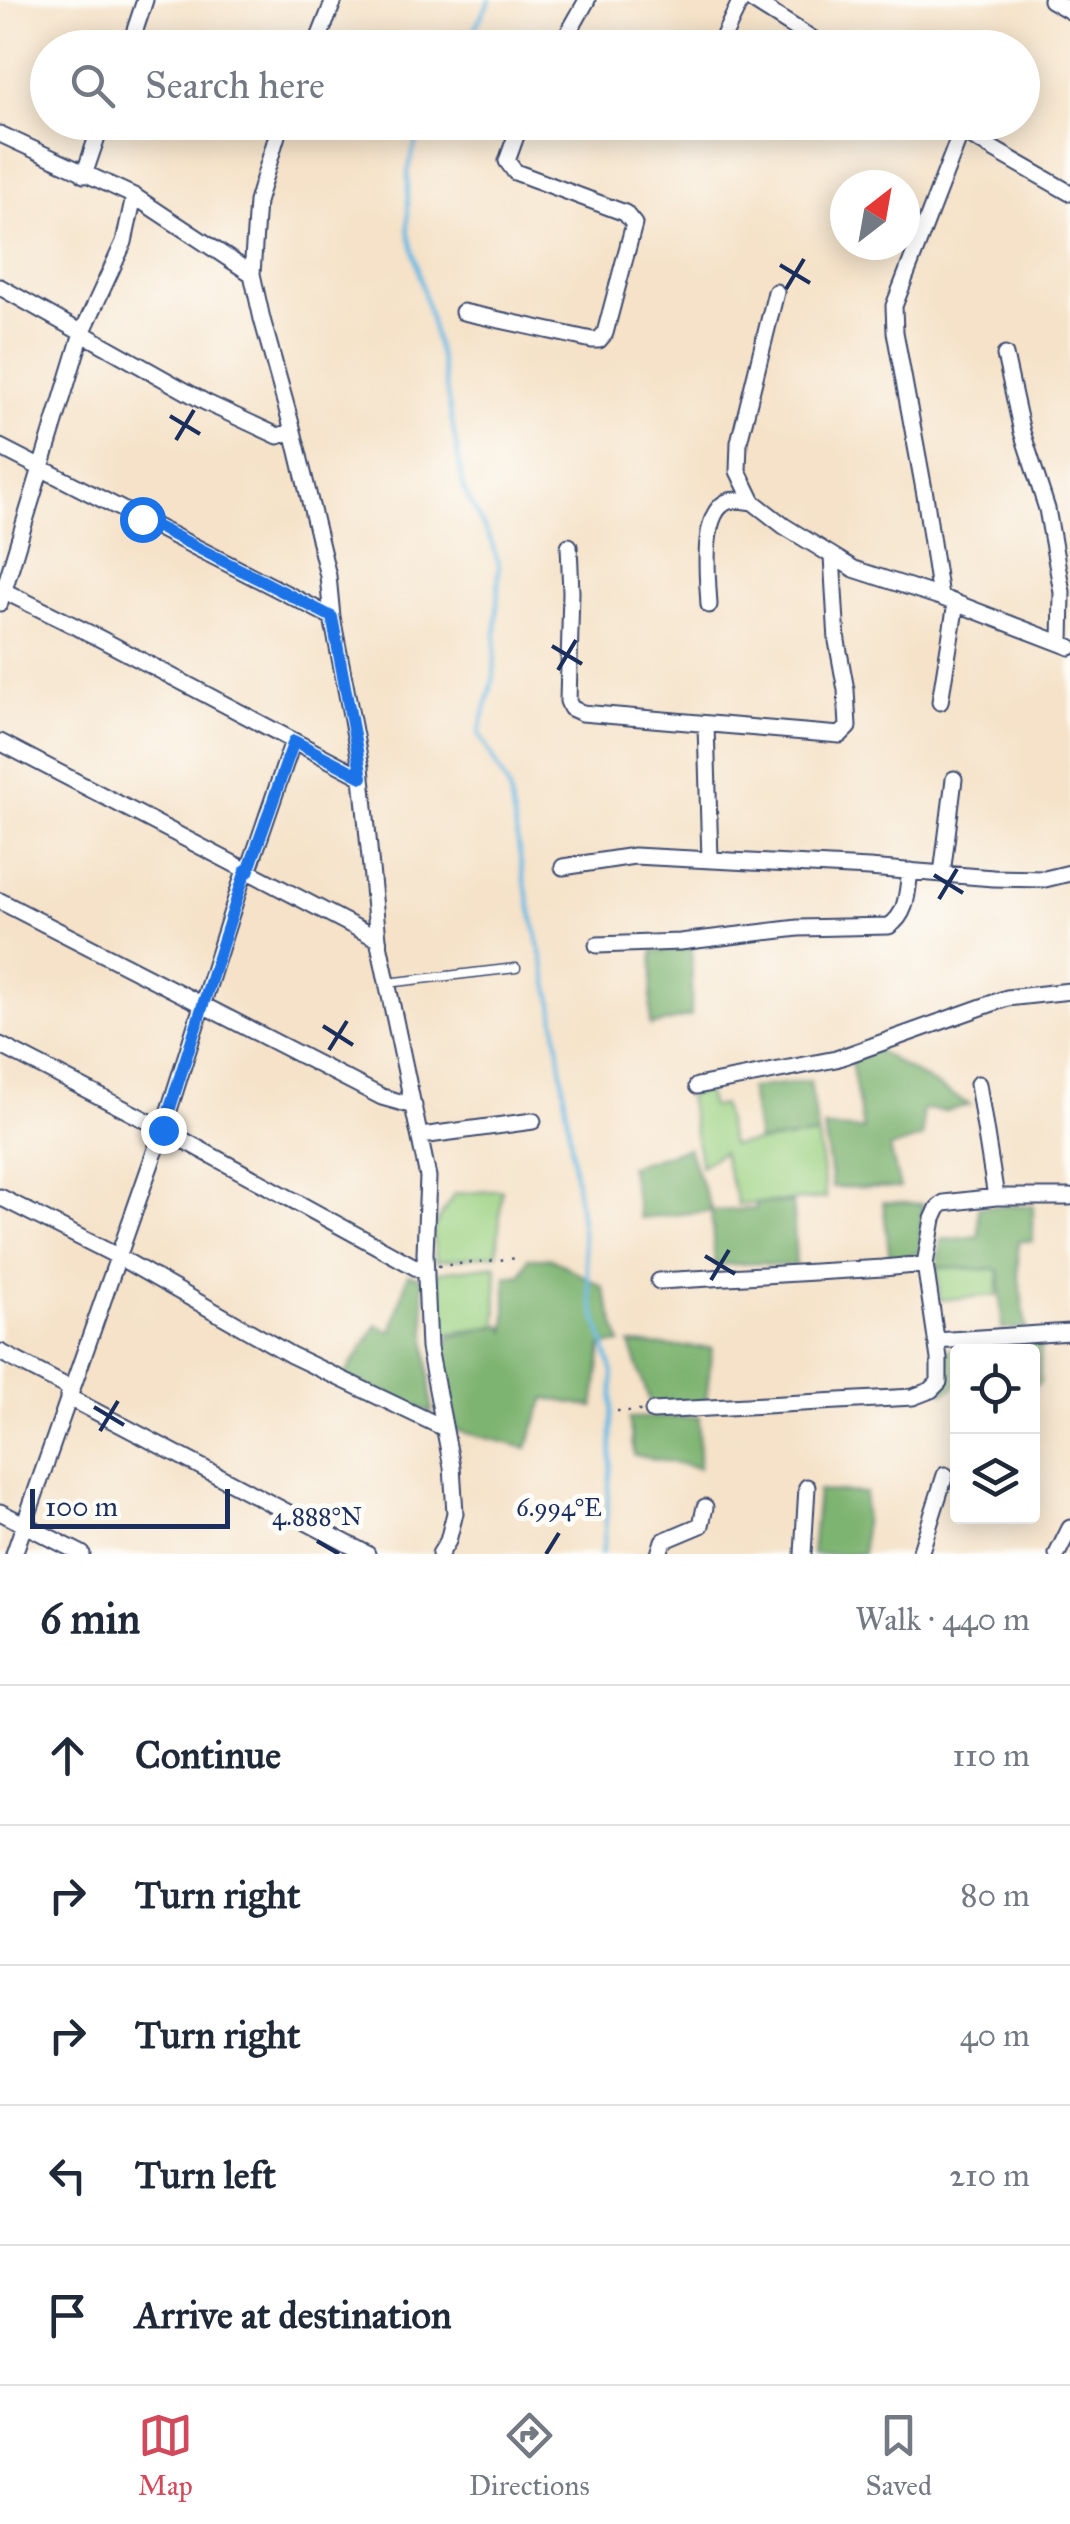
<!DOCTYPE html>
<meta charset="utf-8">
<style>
body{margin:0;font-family:"IM FELL Great Primer",serif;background:#f6f6f7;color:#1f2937}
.controls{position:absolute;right:30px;bottom:30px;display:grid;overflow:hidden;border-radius:10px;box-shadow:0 5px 25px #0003}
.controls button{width:90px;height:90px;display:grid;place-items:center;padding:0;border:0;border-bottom:2px solid #e0e1e3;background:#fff;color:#1f2937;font:50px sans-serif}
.compass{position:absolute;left:830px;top:170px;width:90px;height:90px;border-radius:50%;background:#fff;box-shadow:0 5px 25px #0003;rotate:31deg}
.scale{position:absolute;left:30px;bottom:25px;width:200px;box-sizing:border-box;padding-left:10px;border:5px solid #1b2f5e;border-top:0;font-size:28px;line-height:35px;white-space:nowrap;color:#1b2f5e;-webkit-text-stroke:8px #fdfcf7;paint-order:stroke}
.stop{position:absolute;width:30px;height:30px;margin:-22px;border:8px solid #1a73e8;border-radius:50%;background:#fff}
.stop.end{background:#1a73e8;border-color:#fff;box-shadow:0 2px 10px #0008}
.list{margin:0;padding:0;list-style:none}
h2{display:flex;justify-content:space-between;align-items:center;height:130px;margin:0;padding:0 40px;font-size:42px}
h2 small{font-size:32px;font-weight:400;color:#747a83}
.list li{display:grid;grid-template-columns:65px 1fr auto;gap:30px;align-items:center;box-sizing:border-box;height:140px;padding:0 40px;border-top:2px solid #e0e1e3}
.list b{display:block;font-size:38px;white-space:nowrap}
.list em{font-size:32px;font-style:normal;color:#747a83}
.icon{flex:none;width:55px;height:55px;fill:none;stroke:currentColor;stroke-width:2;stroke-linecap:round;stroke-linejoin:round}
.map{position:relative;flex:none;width:1070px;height:1554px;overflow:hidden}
.search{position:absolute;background:#fff;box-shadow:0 5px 25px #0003;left:30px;right:30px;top:30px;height:110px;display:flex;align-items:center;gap:25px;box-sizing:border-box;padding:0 35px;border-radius:55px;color:#747a83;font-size:38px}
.sheet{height:830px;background:#fff}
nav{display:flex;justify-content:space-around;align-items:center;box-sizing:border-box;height:140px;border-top:2px solid #e0e1e3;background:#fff;font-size:28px;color:#747a83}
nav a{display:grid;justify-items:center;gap:5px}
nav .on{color:#d1495b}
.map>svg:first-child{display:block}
.green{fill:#9dd283;stroke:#5c8070;stroke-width:2.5}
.forest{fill:#7eb471;stroke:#4c7268;stroke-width:2.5}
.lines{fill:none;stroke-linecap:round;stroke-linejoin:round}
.stream{stroke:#68b9e3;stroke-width:4}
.service-casing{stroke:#3c4a6e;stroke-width:11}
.minor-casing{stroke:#3c4a6e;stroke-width:19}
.path{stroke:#3c4a6e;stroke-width:2.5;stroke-dasharray:2.5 8;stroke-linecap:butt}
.service{stroke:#fff;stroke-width:8}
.minor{stroke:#fff;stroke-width:15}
.route{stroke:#1a73e8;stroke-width:12}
.ticks{fill:none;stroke:#1b2f5e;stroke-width:4}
.ticks-label{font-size:25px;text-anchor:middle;fill:#1b2f5e;stroke:#fdfcf7;stroke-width:10;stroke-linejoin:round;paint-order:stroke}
</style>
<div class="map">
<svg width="1070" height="1554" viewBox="0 0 1070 1554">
<rect width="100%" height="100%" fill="#fdfcf7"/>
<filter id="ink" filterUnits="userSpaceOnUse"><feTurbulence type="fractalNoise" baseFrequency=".01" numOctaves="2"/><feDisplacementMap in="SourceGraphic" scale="20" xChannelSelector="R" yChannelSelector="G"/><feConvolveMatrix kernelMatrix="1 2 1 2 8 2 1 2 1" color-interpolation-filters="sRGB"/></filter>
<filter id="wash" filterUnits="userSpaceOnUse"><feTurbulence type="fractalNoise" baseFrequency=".0048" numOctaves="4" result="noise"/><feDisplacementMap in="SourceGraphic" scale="40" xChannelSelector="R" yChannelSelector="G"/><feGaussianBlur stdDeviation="2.25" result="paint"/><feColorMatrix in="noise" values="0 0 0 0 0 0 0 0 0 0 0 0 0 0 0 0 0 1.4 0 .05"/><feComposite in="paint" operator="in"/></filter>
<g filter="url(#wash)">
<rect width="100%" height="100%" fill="#f5e2c8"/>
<path class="green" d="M706,1090L711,1107L722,1105L731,1145L818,1135L826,1198L738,1205L722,1152L701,1166L688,1096Z
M502,1190L497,1254L436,1261L432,1231L454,1194Z
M496,1265L497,1326L441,1335L438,1272Z
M937,1267L999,1270L997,1295L940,1300Z"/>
<path class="forest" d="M692,948L691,1016L650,1026L653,951Z
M874,1049L970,1105L946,1111L922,1109L923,1137L890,1148L900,1188L832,1187L824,1127L863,1130L851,1061Z
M810,1081L818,1135L758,1142L750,1088Z
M688,1148L712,1211L756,1209V1203H793L796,1266L766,1265L765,1263L715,1265L711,1211L640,1218L629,1166Z
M883,1202L923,1204L919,1254L890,1259Z
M1033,1205V1241H1018V1271L1026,1328L1002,1329L999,1270L937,1267L941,1240L979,1236L978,1207Z
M528,1258H551L603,1287L621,1343L602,1346L594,1407L545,1398L527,1448L450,1429L439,1368L449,1337L501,1325L506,1331V1276L521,1275Z
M408,1274L422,1278L432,1413L344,1376L377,1325L391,1332Z
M1040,1342V1382L1033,1387L1032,1352H958L957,1386L943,1393L944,1350Z
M630,1344L712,1348L706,1401L653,1411Z
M699,1417V1468L634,1455L629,1418Z
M818,1491L865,1493L863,1554H812Z"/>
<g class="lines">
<path class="stream" d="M464,48L490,0
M421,122L408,172V230L442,365L464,490L492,543L499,565L494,676L479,733L509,789L523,875L553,1005L591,1300L613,1373L611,1462L604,1543L601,1554"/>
</g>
</g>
<g filter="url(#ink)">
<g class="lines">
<defs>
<path id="service" d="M387,983L516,968"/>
<path id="minor" d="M751,0L827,48
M1051,0L1070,11
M129,48L145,0
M315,48L334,0
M560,48L587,0
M718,48L741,0
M281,122L257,202L252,274L262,319L293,431L328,576L332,617L361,767L378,939L428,1177L425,1253L429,1348L452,1467L455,1513L448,1541L440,1554
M946,122L1070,193
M0,134L134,196L252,274
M84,175L102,122
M0,287L205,402L278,436L293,431
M776,292L739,442L738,471L753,502L784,526L854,569L940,597L1070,647
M463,312L592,340H599L605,333L634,224L625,213L515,172L507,161L521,122
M1005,355L1022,432L1047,509L1062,592L1061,643
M0,447L332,617
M569,546L571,592L568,701L571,708L582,713L840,735L848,727L846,690L837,641L832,556
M0,589L97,637L362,777
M940,597L925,495L895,332L894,306L961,132
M0,603L82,333L124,242L134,196
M709,605C708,581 699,511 729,501C736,499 746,501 753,502
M940,702L956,603
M706,725L710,859
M0,742L378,939
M563,867L634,856L869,868L993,878L1045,879L1070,873
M248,872L293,741
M942,874L954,779
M0,901L382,1097L414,1106
M597,945L680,942L798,928L889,926C908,914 907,891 910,871
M0,1045L163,1129L426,1273
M978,1084L996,1197
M697,1086L836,1059L1007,998L1070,991
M421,1136L533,1121
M0,1197L117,1256L291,1355L444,1428
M659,1281L883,1268L925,1264
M936,1341L1070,1332
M0,1352L71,1389
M68,1397L367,1554
M653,1411L913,1397L931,1390L939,1382V1359L925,1264L933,1219L938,1208L944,1203L996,1197H1070
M0,1512L82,1554
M14,1554L163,1129L245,870
M659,1554L663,1541L701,1525L705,1507
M803,1554L807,1487
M920,1554L945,1475
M1057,1554L1070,1528"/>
</defs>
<use href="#service" class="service-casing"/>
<use href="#minor" class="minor-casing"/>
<path class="path" d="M438,1266L518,1258
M617,1411H641"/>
<use href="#service" class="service"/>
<use href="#minor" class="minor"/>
</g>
</g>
<g class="lines" filter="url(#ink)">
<path class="route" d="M142,519L332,617L362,777L294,741L248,872L246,870L163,1130"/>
</g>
<path class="ticks" d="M780,265L810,283M786,289L804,259M170,416L200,434M176,440L194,410M552,646L582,664M558,670L576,640M934,875L963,893M939,899L957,869M323,1026L353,1045M329,1050L347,1021M705,1256L735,1274M711,1280L729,1250M94,1407L124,1425M100,1431L118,1401M317,1541L339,1554M546,1554L559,1533"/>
<g class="ticks-label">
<text x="559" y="1516">6.994°E</text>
<text x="317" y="1525">4.888°N</text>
</g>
</svg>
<div class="controls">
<button><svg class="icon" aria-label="locate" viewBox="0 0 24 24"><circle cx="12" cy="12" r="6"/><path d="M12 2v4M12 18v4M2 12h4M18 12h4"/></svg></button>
<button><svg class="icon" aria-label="layers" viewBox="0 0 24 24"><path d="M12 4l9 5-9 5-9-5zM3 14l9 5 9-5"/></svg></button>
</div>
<svg class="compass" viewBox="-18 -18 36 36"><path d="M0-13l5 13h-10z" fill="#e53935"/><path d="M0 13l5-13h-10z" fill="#747a83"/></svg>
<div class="scale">100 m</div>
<div class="stop" style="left:142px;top:519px"></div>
<div class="stop end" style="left:163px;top:1130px"></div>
<div class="search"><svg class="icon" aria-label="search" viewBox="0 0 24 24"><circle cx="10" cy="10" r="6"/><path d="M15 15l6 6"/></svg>Search here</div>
</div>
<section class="sheet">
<h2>6 min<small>Walk · 440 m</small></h2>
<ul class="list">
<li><svg class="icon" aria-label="ahead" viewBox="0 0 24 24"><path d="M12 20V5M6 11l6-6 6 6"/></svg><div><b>Continue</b></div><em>110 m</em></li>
<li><svg class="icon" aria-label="right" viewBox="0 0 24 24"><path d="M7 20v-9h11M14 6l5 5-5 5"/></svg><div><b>Turn right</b></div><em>80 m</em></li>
<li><svg class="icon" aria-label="right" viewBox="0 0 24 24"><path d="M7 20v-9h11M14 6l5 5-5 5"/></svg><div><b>Turn right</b></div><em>40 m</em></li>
<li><svg class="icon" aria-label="left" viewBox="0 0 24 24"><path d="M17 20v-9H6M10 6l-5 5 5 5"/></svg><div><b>Turn left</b></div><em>210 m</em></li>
<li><svg class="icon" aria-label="arrive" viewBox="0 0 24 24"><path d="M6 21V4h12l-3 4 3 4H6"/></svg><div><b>Arrive at destination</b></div></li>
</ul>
</section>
<nav>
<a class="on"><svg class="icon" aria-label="map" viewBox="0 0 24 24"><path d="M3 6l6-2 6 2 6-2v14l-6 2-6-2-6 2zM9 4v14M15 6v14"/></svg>Map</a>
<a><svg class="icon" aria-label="directions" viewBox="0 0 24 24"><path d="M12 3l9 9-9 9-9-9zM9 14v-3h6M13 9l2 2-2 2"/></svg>Directions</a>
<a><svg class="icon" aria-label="saved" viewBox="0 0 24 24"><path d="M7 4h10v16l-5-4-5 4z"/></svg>Saved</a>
</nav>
